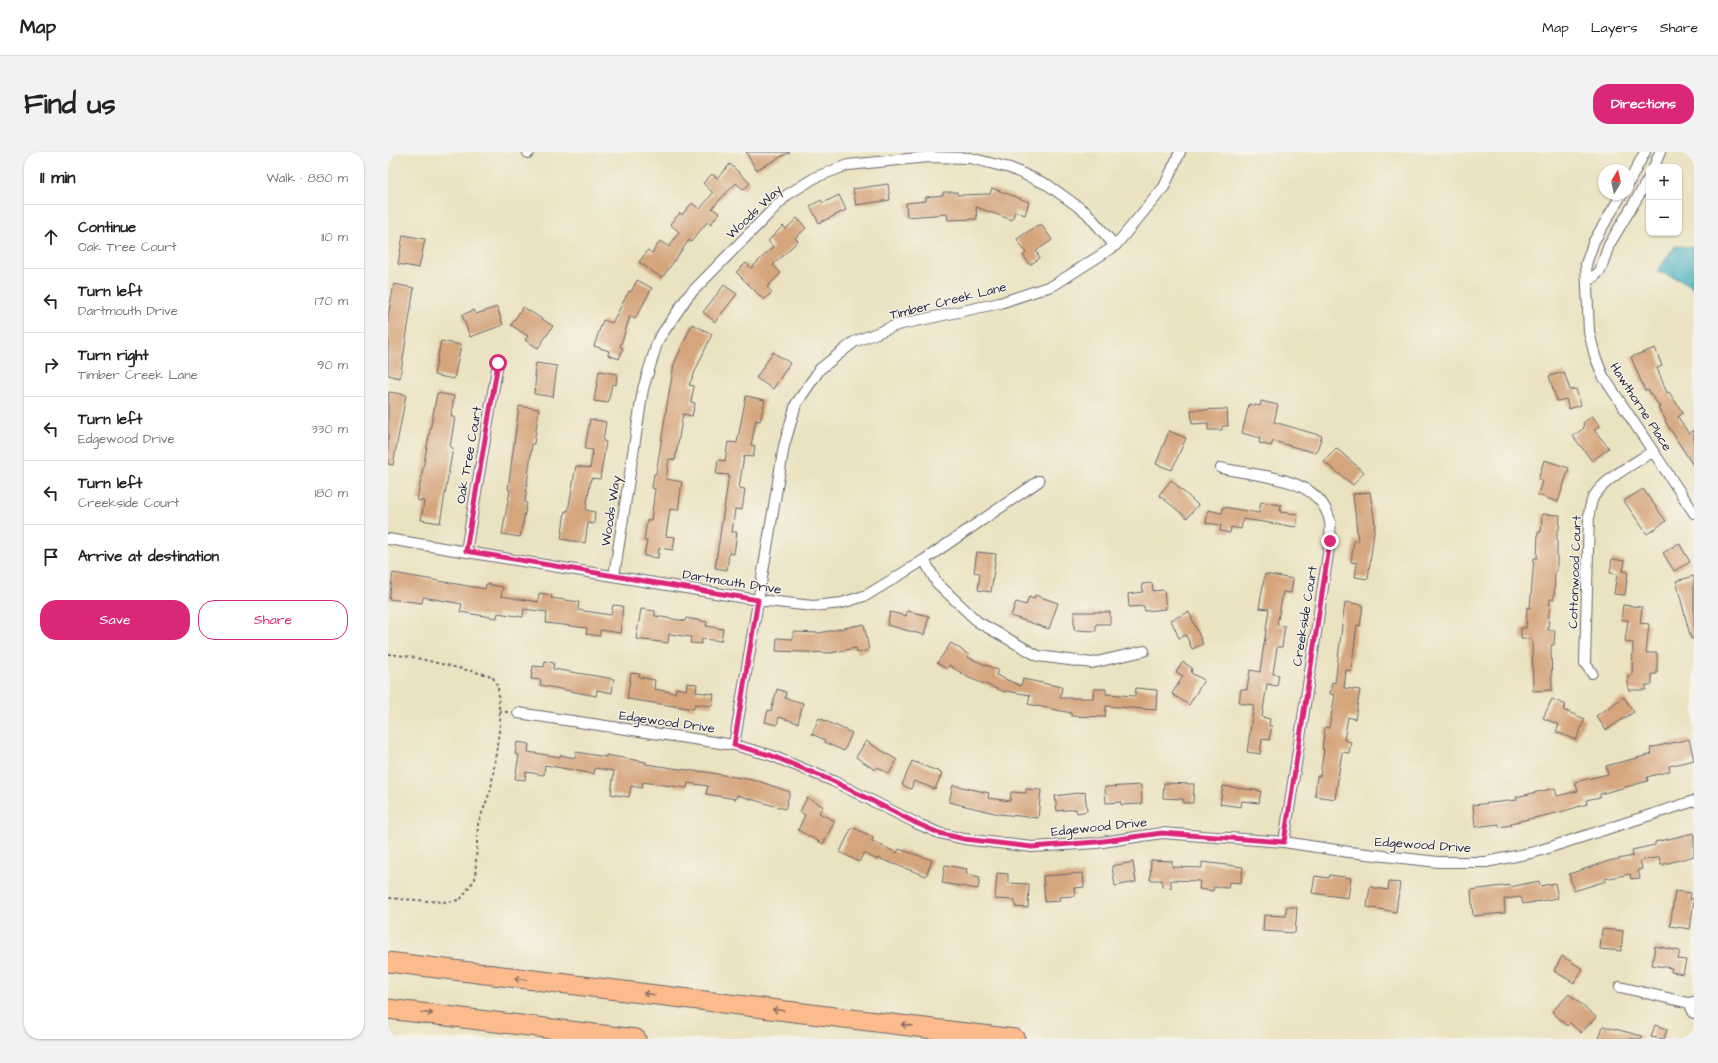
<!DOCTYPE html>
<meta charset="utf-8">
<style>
body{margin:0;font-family:"Architects Daughter",sans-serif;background:#f2f2f2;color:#222}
.controls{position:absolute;right:12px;top:12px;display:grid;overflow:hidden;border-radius:8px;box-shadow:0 1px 3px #0004}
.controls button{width:36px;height:36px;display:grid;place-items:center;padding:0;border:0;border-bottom:1px solid #e0e0e0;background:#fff;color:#222;font:20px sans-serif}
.compass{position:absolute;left:1210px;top:12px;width:36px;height:36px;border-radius:50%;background:#fff;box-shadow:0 1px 3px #0004;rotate:9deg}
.stop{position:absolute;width:12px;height:12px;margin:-9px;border:3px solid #db2777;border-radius:50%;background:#fff}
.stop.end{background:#db2777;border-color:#fff;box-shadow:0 1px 4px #0008}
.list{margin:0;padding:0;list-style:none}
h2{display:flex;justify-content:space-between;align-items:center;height:52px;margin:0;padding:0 16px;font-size:17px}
h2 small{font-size:13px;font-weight:400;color:#767676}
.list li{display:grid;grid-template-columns:26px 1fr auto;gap:12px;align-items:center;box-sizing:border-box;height:64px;padding:0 16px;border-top:1px solid #e0e0e0}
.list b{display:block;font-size:15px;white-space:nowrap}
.list p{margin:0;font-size:13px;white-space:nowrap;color:#767676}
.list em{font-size:13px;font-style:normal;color:#767676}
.actions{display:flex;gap:8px;padding:12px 16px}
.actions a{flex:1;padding:9px 0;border:1px solid #db2777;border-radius:16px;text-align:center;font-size:14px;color:#db2777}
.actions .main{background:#db2777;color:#fff}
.icon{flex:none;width:22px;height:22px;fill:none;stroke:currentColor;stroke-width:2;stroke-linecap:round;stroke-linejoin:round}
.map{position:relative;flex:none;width:1306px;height:887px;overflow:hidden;border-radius:16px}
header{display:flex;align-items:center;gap:24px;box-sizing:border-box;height:56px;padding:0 20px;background:#fff;border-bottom:1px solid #e0e0e0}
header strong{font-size:19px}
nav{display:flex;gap:22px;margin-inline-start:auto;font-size:14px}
.intro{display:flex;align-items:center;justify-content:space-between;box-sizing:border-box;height:96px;padding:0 24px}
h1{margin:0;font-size:28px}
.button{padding:10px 18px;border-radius:16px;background:#db2777;color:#fff;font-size:14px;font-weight:700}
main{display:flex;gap:24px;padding:0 24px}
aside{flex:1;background:#fff;border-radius:16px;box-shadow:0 1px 3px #0004}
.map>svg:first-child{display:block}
.water{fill:#44b0c1;stroke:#33697e}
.building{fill:#d5a57d}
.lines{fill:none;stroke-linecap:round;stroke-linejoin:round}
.minor-casing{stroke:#68656a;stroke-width:12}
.motorway-casing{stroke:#68656a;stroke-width:21}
.path{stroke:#68656a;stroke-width:2;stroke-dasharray:3 3;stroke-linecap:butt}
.minor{stroke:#fff;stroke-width:10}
.motorway{stroke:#fbbb8c;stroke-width:19}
.oneway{stroke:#8e6e64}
.route{stroke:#db2777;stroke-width:5}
.labels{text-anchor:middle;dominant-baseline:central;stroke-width:3;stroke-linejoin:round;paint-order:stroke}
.street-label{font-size:13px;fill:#22223b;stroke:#f7f3e8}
</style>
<header>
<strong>Map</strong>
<nav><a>Map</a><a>Layers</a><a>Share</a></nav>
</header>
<div class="intro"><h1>Find us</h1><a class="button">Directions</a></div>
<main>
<aside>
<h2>11 min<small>Walk · 880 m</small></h2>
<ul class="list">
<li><svg class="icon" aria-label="ahead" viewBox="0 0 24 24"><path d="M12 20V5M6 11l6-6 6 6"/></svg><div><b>Continue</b><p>Oak Tree Court</p></div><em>110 m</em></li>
<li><svg class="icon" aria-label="left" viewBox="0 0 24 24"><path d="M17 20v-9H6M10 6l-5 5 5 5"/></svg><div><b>Turn left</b><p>Dartmouth Drive</p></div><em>170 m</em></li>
<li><svg class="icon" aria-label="right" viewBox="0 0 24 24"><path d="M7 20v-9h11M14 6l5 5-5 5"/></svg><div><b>Turn right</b><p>Timber Creek Lane</p></div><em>90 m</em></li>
<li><svg class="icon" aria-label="left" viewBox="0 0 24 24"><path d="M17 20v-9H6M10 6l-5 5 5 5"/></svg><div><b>Turn left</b><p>Edgewood Drive</p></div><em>330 m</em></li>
<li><svg class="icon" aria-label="left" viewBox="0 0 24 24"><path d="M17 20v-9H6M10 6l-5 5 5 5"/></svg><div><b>Turn left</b><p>Creekside Court</p></div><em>180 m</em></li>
<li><svg class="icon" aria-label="arrive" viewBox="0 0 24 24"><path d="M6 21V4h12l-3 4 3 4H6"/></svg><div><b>Arrive at destination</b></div></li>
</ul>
<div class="actions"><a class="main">Save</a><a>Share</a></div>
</aside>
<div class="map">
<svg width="1306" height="887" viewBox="0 0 1306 887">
<rect width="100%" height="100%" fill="#f7f3e8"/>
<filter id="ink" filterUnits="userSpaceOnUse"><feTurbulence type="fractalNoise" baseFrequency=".025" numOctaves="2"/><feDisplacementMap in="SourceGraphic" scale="8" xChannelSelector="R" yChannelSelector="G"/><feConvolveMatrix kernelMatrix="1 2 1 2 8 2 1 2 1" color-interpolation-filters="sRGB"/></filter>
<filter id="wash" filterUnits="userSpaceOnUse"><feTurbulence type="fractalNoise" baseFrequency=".012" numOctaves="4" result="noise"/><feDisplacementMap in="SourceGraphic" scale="16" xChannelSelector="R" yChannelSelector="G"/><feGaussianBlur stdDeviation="0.9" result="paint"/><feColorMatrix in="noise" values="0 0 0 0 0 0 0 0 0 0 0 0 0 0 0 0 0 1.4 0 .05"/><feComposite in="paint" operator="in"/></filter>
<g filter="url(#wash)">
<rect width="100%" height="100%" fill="#eae2c0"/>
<path class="water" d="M1287,94L1306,95V136L1297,130L1269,119Z"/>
<g id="blocks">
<path class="building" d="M358,0H402L368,18Z
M342,12L362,31L356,38L348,31L324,56L331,61L323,72L320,69L303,90L301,88L274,126L251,110L260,98L264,101L272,89L281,95L291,80L282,72L292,61L294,63L304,51L312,57L325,41L315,31L324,22L329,26Z
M500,32L502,48L468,53L465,37Z
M604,36L641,50L637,63L627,59L624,68L588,55L589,67L560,68L559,62L519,65L518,51L538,49V45L555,43V40H569V43L602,42Z
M451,43L458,58L431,71L422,54L433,48L435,51Z
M409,66L418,76L407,86L410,89L385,113L393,121L379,135L384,140L376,148L348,120L358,111L363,116L385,95L380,89L395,74L398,77Z
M650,73H654L664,88L648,99L652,106L642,113L635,103L638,101L629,87Z
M15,83L37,87L31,116L10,112Z
M249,128L264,136L247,167L242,164L232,195L235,196L231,207L220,203L221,199L206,194L215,168L224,171L241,139L243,140Z
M6,132L26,136L12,226L0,223V164Z
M336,133L349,142L327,170L315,160Z
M109,155L115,173L82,185L74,163L86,158L88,162Z
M135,155L165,174L150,196L137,188L140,184L123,173Z
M304,172L324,182L301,233L306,234L303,250L307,251L304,264L295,262L287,308L281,307L278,327L294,330L290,358L282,357L278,384L287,385L285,398L271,396L270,406L256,404L259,389H256L259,368H263L267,337L264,336L266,322H268L278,259L286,212Z
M53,189L73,193L66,227L46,223Z
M1267,196L1274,214L1269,216L1279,241L1281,240L1295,261L1290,265L1301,282L1306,278V315L1277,269L1278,268L1270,256L1272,255L1260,238L1257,239L1243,205Z
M385,200L402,211L385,237L368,226Z
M148,211L169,214L165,245L146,242L148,224H146Z
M211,219L229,222L228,233L224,232L220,251L206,249Z
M1176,220L1182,238L1188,237L1193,253L1181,257L1178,247L1169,249L1161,224Z
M1,240L18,243L5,313L0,312V248Z
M49,241L66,244L63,265H67L62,295L65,296L62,313L52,371L33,368L36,349L29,348Z
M358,244L377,248L372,269L368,268L363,293L367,294L365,305L356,304L351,336L357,337L354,358L347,357L344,380H349L346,402L341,401L339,418L327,416L341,323L328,322L330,308L337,309L340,290L349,291Z
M873,249L890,253L886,270L934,284L928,301L885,289L883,294L871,291L872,286L854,281L861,252L872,254Z
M131,254L151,257L146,292H144L137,350L139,351L132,385L114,382L122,338L120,337Z
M839,257L840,274H834V278H820V271L804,272L803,258Z
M1204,264L1212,274L1206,278L1221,296L1204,309L1185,284L1196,276L1195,271Z
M202,267L218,270L215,289L218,290L212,327L203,326L198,358L207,360L206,372L200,371L197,391L173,387L177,359H180L188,314L202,316L205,298L197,297Z
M781,279L798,286L784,318L768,312Z
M948,296L976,320L965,333L936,310Z
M1156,308L1181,316L1170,350L1150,343L1154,329L1150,328Z
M783,328L810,353L799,366L771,343Z
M1255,337L1278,369L1259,382L1236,349Z
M982,340L987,372L980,427L967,425L969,411L963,410L966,388L970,389L965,342Z
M873,350L893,353L892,360L910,362L908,375L855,367L853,377L843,375L842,381L832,379L833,373L818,371L820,358L834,361L835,355L871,361Z
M1154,362L1172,363L1171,378H1169V419H1167L1166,447H1162L1160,478H1167L1166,493H1163L1164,538L1145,539L1144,487H1133V476H1138L1139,455L1142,456L1146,406H1149L1150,380H1153Z
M1291,391L1302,410L1286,419L1275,401Z
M589,400L608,402L603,440L590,438L592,421L586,420Z
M1224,407L1237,409L1235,419L1240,420L1237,443L1226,442L1229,422L1222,421Z
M5,421L97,437L98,432L115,435L113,444L150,450L151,441L164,443L163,446L191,450L190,458L223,463L225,453L235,454L232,481L212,478V484L198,482L199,476L158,471L159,460L136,457L135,465L110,461L109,466L72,460L74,452L35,445L34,451L1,447Z
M877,422L905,427L903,441L895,440L889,473L897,474L894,495H889L885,522L891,523L889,534L879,532L874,565L882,567L881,574H884L881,588L874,587L872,602L859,600L866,553L851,551L853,537L859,538L862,518L872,520L881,457L871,456Z
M1306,424V486L1303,487L1288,429Z
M764,431L765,439L776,438L778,457L757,459L756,454L741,455L740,442L755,440L754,432Z
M647,443L670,451L661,477L623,464L628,450L638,453L641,445L646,447Z
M957,450L975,453L972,474L969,473L963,519L958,518L956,536L972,538L967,567L960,565L956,588L963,590L961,601L954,600L947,647L927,644L929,624H932L936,597H934L937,575L941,576L947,543L942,542L944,530L947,531Z
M1235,453L1254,455L1252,471L1261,472L1258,501H1269V522H1264V533H1258V538H1240V523L1244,524L1245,491L1237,490L1240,468H1233Z
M253,457L267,459V464L297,469L298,466L319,470L318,474L335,477L333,489L314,487L313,492L302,491L303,485L281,482L280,491L248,487Z
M519,459L541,464L536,483L499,473L502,460L518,464Z
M686,460H722V472H708V479L686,478Z
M801,460L815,492L804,497L798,483L791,486L783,468Z
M476,472L481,498L469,501L468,496L443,501L388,499L389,486L405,487V480L431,481Z
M563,491L581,503L579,505L610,518L608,523L633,534L635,527L674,535L672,546H705L706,537H718V542L747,544L748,536L769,538L768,558L718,554L717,565L683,564V561L640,552L642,543L618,539L617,540L581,526L561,513L559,517L549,511Z
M157,509L166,511L165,517L226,527L224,541L209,538L208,544L152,533L153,528L143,527L145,514L156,515Z
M795,510L804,516L803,521L816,528L801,553L784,542L795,524L788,520Z
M243,521L252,522L251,525L267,528L266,537L287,541L288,536L298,538L299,531L309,532L308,540L326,542L324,554L307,552L306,557L239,547Z
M389,537L398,540L397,546L415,551L410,571L391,565L389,573L377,570L380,558L383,559Z
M1236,545L1246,560L1218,578L1208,564Z
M1164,547L1178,553L1175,558L1197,567L1188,588L1168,580L1171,573L1155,566Z
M431,566L464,581L456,599L436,590L437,588L424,582Z
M1301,587L1306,608L1281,614L1282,619L1259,625L1260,629L1212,642V645L1198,648L1199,652L1173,660L1123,671L1124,673L1111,675V672L1087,675L1085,653L1129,648L1128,645L1167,636L1169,644L1190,639L1187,630L1220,622L1218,614L1264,602L1262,596Z
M478,589L509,608L501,622L490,615L487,618L468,605Z
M129,590L141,592L140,600L172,605V603L187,606L188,600L218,605V603L258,610V612L312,620V619L370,629L402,640L397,657L349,643L348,647L318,642L320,634L300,631L299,636L255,630L254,636L243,634L241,645L223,642L226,619L207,616L206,622L157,613L156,623L138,620L137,628L127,627L131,603L127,602Z
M524,609L554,621L547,637L526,629L523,637L514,633Z
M776,631L806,632L805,651H795V647L775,646Z
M565,633L601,641L600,646L622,649L623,640L638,641V637L653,638L650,666L611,662L561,650Z
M753,633L754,652L733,653V650L718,651L717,635Z
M835,634L873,639L871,651L854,649L853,655L832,652Z
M697,640L699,659L689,661L688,657L669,659L667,644Z
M419,646L435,654L431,661L447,669L435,692L410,678L417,663L412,660Z
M464,675L485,685L484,689L509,701L511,697L544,708L538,724L490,706L489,708L476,701L471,710L452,700Z
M1306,681V704L1273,713L1271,705L1252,709L1254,717L1250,718L1252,726L1243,727L1242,722L1217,727L1218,729L1186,739L1181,722L1221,709L1245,704L1244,698L1267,693V690Z
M763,708L784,709V715L814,716V710L855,715L853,731L841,730L840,736L826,735L825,739L811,737L812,729L783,728V736L774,735V728H762Z
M745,710L748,730L727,734L724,714Z
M557,713L579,717L578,722L592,725L590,737L554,731Z
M609,721L620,722V731L641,732L640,756L627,755V748L607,747Z
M695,721L696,735L686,736L687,744L671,745L672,749L657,750L655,724Z
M942,723L963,726L960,746L924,741L927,724L941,726Z
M1151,729L1152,734L1167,731L1170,746L1135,752L1133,745L1116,747L1117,761L1085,764L1083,738L1122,733V735Z
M1001,730L1012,731L1008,760L979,755L982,735L1000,738Z
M1287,739L1303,741L1302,747H1306L1302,777L1282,774Z
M898,755H909L907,781L875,779L876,763L898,764Z
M1214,777L1235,779L1233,799L1212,797Z
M1267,794L1292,799L1290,807L1298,808L1295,822L1283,820L1284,816L1264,813Z
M1174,804L1195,817L1186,831L1166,819Z
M1181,842L1208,865L1193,881L1182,871L1179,874L1164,860Z
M1267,873L1279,877L1276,887L1263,885Z
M1215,874L1254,884V887H1211Z"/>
</g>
</g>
<g filter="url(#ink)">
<use href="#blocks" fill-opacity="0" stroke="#68656a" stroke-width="1"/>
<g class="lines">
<defs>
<path id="minor" d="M140,1L141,0
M1266,15L1272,0
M1240,32L1257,0
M1234,42L1206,89L1198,112L1201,180L1207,204L1215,224L1306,361
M1199,131L1212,119L1221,93L1261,26
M833,316C869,325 933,323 942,370C943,376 942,383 942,389L896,690
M0,387L370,448L425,454L454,451L479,443L536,408L651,329
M78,399L110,211
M536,408L549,431L590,470L650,504L704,511L756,499
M226,424L255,237L270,188L300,144L399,43L428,25L460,13L540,5L582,6L622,16L660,33L699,61L727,94
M1204,521L1197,511L1201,362C1202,356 1203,349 1206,344C1220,324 1246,312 1265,299
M130,561L346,593L382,603L445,629L528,671L551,681L576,687L644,695L708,691L774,681L896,690L961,700L1050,710H1098L1147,700L1306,649
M346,593L396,294L408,252L432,217L466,190L509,173L612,151L666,133L727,94L776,35L792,0
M1232,835L1301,851L1306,850
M1301,851L1306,861"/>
<path id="motorway" d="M0,810L627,887
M0,857L248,887"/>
</defs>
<use href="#minor" class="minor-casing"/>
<use href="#motorway" class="motorway-casing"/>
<path class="path" d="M0,502L24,505L104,524L110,534L112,572L103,637L90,672L87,727L72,748L55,750L0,746
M111,559L120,560"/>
<use href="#minor" class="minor"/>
<use href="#motorway" class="motorway"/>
</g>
<defs><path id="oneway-shaft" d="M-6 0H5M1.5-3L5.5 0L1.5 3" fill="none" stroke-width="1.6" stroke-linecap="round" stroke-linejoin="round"/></defs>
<g class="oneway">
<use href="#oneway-shaft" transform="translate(132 827) rotate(-173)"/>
<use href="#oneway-shaft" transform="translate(261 842) rotate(-173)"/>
<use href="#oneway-shaft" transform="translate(390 858) rotate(-173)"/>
<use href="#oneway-shaft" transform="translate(39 861) rotate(7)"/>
<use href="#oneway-shaft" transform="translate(519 873) rotate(-173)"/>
</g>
</g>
<g class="lines" filter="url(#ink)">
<path class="route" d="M110,211L78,399L370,448L346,593L382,603L445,629L528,671L551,681L576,687L644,695L708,690L774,681L896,690L942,389"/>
</g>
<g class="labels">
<g class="street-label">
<text transform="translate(366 60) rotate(-44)">Woods Way</text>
<text transform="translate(560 149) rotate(-14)">Timber Creek Lane</text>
<text transform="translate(1253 255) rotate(57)">Hawthorne Place</text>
<text transform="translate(81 303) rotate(-80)">Oak Tree Court</text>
<text transform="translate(223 359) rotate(-81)">Woods Way</text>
<text transform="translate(1187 420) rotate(-88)">Cottonwood Court</text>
<text transform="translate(344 430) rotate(9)">Dartmouth Drive</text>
<text transform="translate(917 464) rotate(-81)">Creekside Court</text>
<text transform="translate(279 570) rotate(8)">Edgewood Drive</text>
<text transform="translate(711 675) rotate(-6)">Edgewood Drive</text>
<text transform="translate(1035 693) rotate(4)">Edgewood Drive</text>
</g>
</g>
</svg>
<div class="controls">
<button>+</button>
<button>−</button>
</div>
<svg class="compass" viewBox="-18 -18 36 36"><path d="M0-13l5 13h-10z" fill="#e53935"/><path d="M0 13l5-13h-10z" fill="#767676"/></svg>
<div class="stop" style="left:110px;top:211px"></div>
<div class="stop end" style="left:942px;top:389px"></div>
</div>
</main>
